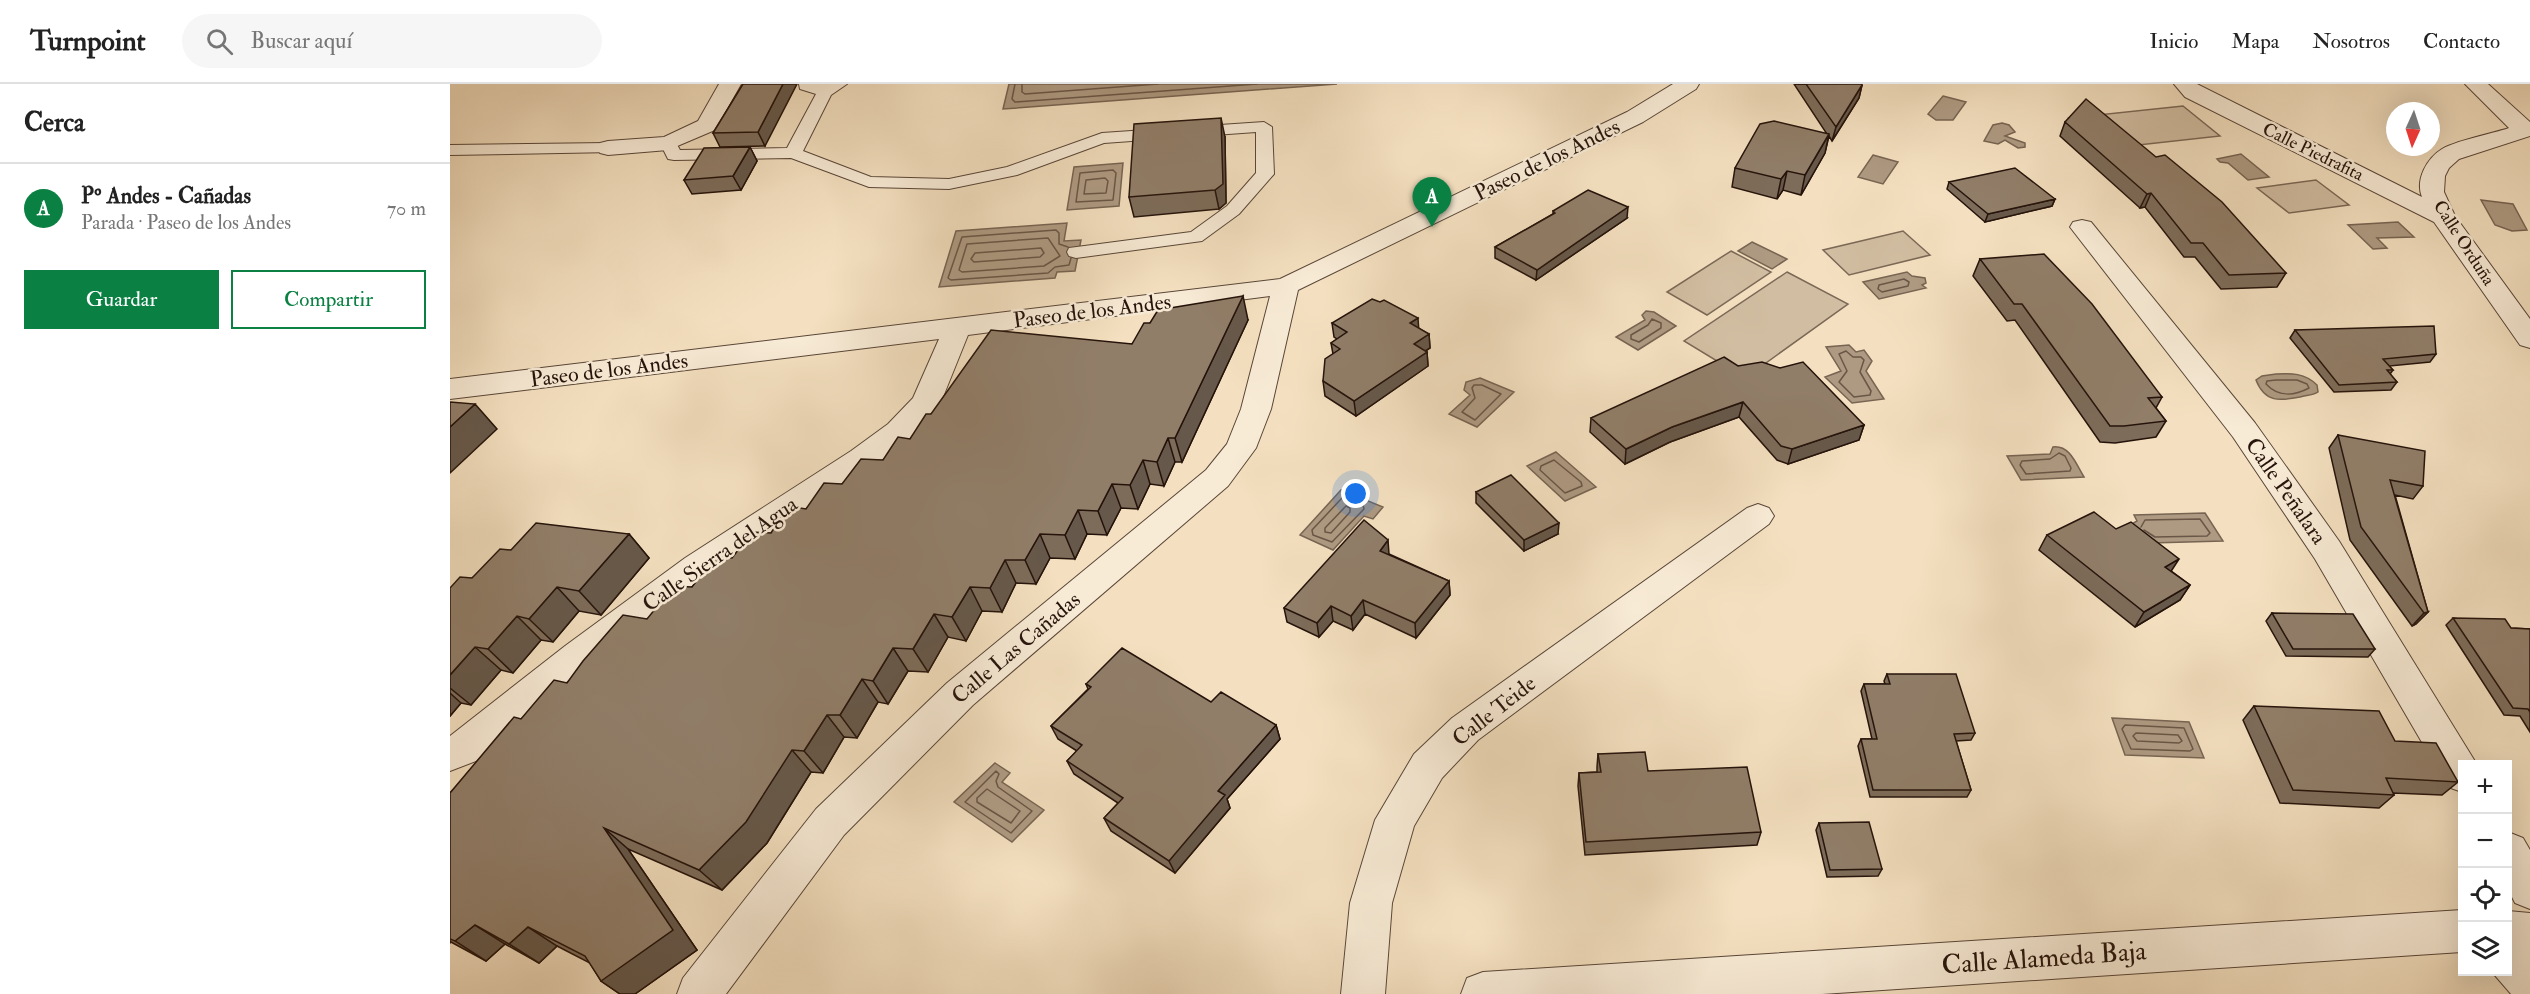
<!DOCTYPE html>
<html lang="es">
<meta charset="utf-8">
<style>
body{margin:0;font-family:"IM FELL Double Pica",serif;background:#f6f6f6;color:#222}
.controls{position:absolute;right:18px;bottom:18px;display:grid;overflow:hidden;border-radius:0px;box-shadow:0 6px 24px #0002}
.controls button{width:54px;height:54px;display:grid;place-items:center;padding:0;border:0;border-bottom:2px solid #e0e0e0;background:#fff;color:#222;font:30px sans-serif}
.compass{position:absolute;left:1936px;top:18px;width:54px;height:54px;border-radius:50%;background:#fff;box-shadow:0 6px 24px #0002;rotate:183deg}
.you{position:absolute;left:906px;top:410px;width:21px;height:21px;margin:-15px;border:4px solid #fff;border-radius:50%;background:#1a73e8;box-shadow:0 0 0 9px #1a73e833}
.badge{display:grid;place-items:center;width:39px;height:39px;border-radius:50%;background:#0b8043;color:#fff;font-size:20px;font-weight:700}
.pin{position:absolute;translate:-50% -50px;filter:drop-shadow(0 2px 3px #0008)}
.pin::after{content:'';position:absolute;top:32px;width:21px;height:18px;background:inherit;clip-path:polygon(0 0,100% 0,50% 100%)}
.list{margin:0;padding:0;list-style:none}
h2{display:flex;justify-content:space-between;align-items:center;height:78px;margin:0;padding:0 24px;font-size:26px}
h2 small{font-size:20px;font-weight:400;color:#767676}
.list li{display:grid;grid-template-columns:39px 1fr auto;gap:18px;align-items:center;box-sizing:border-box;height:90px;padding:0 24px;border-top:2px solid #e0e0e0}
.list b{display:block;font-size:22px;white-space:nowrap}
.list p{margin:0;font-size:20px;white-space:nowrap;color:#767676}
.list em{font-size:20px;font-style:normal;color:#767676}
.actions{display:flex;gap:12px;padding:18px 24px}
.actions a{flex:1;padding:14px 0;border:2px solid #0b8043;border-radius:0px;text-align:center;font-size:21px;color:#0b8043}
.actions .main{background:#0b8043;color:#fff}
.icon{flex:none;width:33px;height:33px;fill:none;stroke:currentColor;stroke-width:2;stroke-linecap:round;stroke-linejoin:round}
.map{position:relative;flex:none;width:2080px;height:910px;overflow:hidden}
header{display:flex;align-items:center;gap:36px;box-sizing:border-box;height:84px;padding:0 30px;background:#fff;border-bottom:2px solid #e0e0e0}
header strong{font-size:28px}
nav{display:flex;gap:33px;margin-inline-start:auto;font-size:21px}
.search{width:420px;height:54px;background:#f6f6f6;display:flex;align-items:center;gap:15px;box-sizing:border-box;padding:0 21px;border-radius:33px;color:#767676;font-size:22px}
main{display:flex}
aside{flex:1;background:#fff}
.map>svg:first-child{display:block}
.green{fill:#d1bda1;stroke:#7b6856;stroke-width:1.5}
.water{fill:#ae9a82;stroke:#776452;stroke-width:1.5}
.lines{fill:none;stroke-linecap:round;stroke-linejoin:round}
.shore{stroke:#6a5646;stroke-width:1.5}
.lane-casing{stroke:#594638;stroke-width:2}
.street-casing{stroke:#594638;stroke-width:2}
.lane{fill:#f8ebd6;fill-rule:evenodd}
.street{fill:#f8ebd6;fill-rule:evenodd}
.wall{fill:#7d6c5a;stroke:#25130b;stroke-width:1.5}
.shaded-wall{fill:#66584a;stroke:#25130b;stroke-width:1.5}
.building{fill:#917e69;stroke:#25130b;stroke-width:1.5}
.labels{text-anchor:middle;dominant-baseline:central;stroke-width:5;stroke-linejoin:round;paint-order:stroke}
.far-street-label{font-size:18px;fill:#25130b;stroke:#f8ebd6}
.street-label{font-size:22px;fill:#25130b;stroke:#f8ebd6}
.near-street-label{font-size:27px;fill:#25130b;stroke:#f8ebd6}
</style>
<header>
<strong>Turnpoint</strong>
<div class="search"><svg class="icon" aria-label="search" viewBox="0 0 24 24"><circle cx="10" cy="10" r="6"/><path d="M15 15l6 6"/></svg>Buscar aquí</div>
<nav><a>Inicio</a><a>Mapa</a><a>Nosotros</a><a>Contacto</a></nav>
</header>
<main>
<aside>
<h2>Cerca<small></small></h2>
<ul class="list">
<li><span class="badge">A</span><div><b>Pº Andes - Cañadas</b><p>Parada · Paseo de los Andes</p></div><em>70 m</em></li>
</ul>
<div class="actions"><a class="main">Guardar</a><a>Compartir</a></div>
</aside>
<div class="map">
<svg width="2080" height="910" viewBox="0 0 2080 910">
<rect width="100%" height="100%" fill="#f4e0c0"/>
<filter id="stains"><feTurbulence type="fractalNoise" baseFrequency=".00333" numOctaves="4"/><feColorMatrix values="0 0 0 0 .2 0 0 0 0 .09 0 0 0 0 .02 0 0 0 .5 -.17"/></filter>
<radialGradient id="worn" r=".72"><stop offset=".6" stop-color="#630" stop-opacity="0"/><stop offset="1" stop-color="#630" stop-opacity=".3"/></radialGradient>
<path class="green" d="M1733,22L1770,52L1652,65L1619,34Z
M1866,96L1899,121L1839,129L1807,104Z
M1453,147L1480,171L1399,191L1373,166Z
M1281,167L1321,188L1257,231L1217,208Z
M1337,188L1398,220L1295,294L1234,257Z"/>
<path class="water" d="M559,0H887L553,25Z
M1493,12L1516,18L1503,36H1486L1478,30Z
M1552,39L1559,41L1565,48L1555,52L1575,59V63L1568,64L1555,56L1548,60L1534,57L1543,41Z
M1791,70L1819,93L1798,96L1778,79L1770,78L1767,75Z
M1423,71L1448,78L1433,100L1408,93Z
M673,79L669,122L617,126L624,83Z
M2031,116L2063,120L2077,146L2062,147L2045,141Z
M1948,138L1964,153L1927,154L1937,164L1923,165L1898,141Z
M617,139L614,157L631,156L625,187L607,188L605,194L489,203L506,147Z
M1302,158L1337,175L1322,185L1288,167Z
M1457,188L1462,192L1475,194L1476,199L1472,201L1476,204L1429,215L1413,198Z
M1196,227L1204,228L1226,242L1188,266L1166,253L1195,236L1192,231Z
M1399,261L1406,268L1414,266L1422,277L1416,287L1434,315L1402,319L1375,293L1391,287L1376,263Z
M1826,290C1841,289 1855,289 1867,301L1868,308C1862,312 1856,311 1850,313C1830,317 1815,319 1806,296L1812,292Z
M1030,294L1064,308L1027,343L999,330L1020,311L1014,306L1016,298Z
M1603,363C1620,361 1626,380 1634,393L1571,396L1557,372L1600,370Z
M1106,368L1146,403L1115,417L1077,382Z
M891,406L933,423L923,435L914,432L883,466L850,451Z
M1755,429L1773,457L1701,459L1680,441L1687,437L1684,431Z
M1662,634L1739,638L1754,674L1675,671Z
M545,679L560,689L552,698L594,726L562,758L504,718Z"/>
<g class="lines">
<path class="shore" d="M565,0L562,15L565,18L807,0
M572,0V8L575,10L708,0
M663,86L666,89L663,116L626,118L630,89Z
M655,94L658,97L656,109L634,110L636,96Z
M598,154L610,172L594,182L512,188L509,186L517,160Z
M618,163L609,160V149L606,146L512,153L498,194L501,196L598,189L605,183L619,181L621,174
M591,164L594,169L590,173L524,178L521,175L525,169Z
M1454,195L1459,198L1458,202L1432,208L1428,205L1429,201Z
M1202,235L1211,239V244L1189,258L1181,255V251L1198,241Z
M1396,267L1403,273H1411L1414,276L1410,288L1421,307L1420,311L1404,313L1389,298L1397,287L1389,270Z
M1826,296H1847L1857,300L1859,304C1844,312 1828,313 1816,300L1817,297Z
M1024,301H1032L1051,310L1025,336L1012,328L1025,314L1022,304Z
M1609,369L1615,372L1621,384L1620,387L1576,390L1570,381L1572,377L1600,375Z
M1104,376L1131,398L1132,402L1115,409L1090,386L1091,382Z
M892,414L913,421L914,425L882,458L863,451L862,446Z
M896,422L900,424V428L881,449L875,448V444Z
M1691,443L1695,436L1750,435L1760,449L1757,452L1705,453L1694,446
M1675,641L1734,644L1743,665L1740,667L1681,665L1672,645Z
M1686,649L1728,651L1732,657L1729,659L1687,657L1683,652Z
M546,687L549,690L546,697L548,703L582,727L561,749L515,718Z
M537,705L570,727L561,739L527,718V714Z"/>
<defs>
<path id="lane" d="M349,0C366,0 380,0 397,0L381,11L353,67L421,93L499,95L557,83L652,49L814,38L822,43L824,90L789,130L752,157L626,174L619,172L617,168L619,164L741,148L777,122L806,89V48L654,59L567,91L499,105L419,103L341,74L224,76L218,75L210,59L218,54L224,55L230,66L337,64L366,10L350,5Z
M158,59L166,64L164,68L0,71V61Z"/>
<path id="street" d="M269,0H291L265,46L218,66L158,71L150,69L147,64L150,59L158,57L214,53L248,37Z
M1223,0H1249L1246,5L1193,38L848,206L821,325L806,364L778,402L523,621L394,751L276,910H227L233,894L366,725L497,599L756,386L777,360L791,325L820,212L518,251L491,318L460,354L423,383L259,492L141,582L26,677L0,687V652L115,562L235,474L401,367L438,340L463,314L489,255L0,315V295L830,195L1177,28Z
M1724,0H1747L1972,113C1965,96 1977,74 1992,65C2008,56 2041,50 2059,44L2015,0H2038L2080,38V52L2009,75L1999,84L1995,92L1994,108L2005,132L2080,235V264L2070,261L1984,138L1735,13Z
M1632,136L1641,138L1805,339L1889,457L2026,679L2027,680H2012V708L1998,703L1865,475L1783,353L1620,143L1623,138Z
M1308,420L1319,424L1324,432L1319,440L1028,656L992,694L964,742L942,819L935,910H891L900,819L925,736L964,670L1002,634L1297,424Z
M2058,748L2073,754L2080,766V825L2065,819L2058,805Z
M2012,826V868L1372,910H1011L1017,894L1033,888Z
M2058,827L2080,829V910H2061L2042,888H2058Z"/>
</defs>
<use href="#lane" class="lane-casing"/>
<use href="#street" class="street-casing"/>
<use href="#lane" class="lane"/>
<use href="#street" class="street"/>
</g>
<path class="wall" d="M293,0L315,62L270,63L263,49Z
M1344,0L1412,1L1409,14L1382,57L1379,52L1375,69L1351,111L1333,106L1327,115L1282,103L1285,84L1377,50Z
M1615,38L1836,189L1827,203L1771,205L1745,173H1734L1695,123L1690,124L1610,52Z
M775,53L776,119L769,125L684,133L679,113Z
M300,63L307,77L291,106L242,110L234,96Z
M1499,98L1605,115L1602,122L1535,138L1497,105Z
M1103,127L1177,134L1086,196L1045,174V163L1103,130Z
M1530,175L1712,313L1706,324L1716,337L1706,353L1665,359L1650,358L1565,236L1557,237L1523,192Z
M798,236L732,378H725L714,402L700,400L688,425L671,424L657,451L637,450L625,475L600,474L586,500L566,499L552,528L532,527L516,557L498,553L478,588L458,587L438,620L428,618L407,654L394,653L373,689L361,688L317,759L272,806L178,765L247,866L185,910H170L151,897L140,879L107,862L89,879L55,860L36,877L1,858L0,859V709L71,635L197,535L282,474L321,449L392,400L433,376L460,355L481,330L682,260L700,239Z
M882,239L968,244L979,250L980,264L976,267L977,268L978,282L906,332L875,312L873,297L883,270L881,259L887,255L884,253Z
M1845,246L1986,270L1980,278L1939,282L1943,286L1940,290L1947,298L1941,306L1884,308L1840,254Z
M1288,282L1330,284L1414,341L1409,356L1338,380L1327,376L1289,333L1220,358L1175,380L1140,348L1141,334Z
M1888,351L1973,402L1963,415L1945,411L1978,528L1966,540L1962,542L1900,456L1879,364Z
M1026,408L1108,450L1074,467L1026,419Z
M179,450L199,474L151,531L129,527L103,558L91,556L63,589L51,586L21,621L11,619L0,632V504L22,494L61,466Z
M1597,451L1721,487L1740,501L1730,516L1685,543L1589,466Z
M939,470L999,497L1000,511L966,554L915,530L903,546L883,537L869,553L837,538L834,524Z
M1822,529L1925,565L1918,573L1836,572L1816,537Z
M2003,534L2061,544L2080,545V648L2070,632L2054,631L1996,541Z
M1437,590L1525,649L1521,656L1506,657L1521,706L1517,713H1420L1408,662L1411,655H1422L1411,607L1414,600H1435L1434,597Z
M636,600L761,618L826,641L830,655L777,715L780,724L725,789L661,747L654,734L668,719L624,690L617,677L627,667L608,655L601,642L638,605Z
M1804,622L2008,698L1992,711L1943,709L1944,711L1929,724L1830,719L1793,636Z
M1148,670L1198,687L1311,748L1307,761L1135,771L1128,702L1129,689L1147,688V683Z
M1369,739L1432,785L1428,792L1377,793L1366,746Z"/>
<path class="shaded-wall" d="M333,0H347L315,62L308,48Z
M1412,1L1409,14L1382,57L1386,43Z
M771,34L775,53L776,119L769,125L765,106Z
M1379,50L1375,69L1351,111L1355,91Z
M300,63L307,77L291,106L283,92Z
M1337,87L1333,106L1327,115L1331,95Z
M1701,109L1695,123L1690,124L1697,110Z
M1605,115L1602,122L1535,138L1538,130Z
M1178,123L1177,134L1086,196L1087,186Z
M793,212L798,236L732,378L725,354Z
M968,234L969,249L960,239Z
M979,250L980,264L964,274V260Z
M977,268L978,282L906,332L904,317Z
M1293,318L1289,333L1220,358L1175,380L1176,365L1222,343Z
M25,320L47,345L0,389V343Z
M1414,341L1409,356L1338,380L1342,365Z
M718,354L725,378L714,402L707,378Z
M693,376L700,400L688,425L680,401Z
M662,400L671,424L657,451L648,427Z
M628,426L637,450L625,475L615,451Z
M1109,439L1108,450L1074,467V456Z
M179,450L199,474L151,531L129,507Z
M590,450L600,474L586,500L575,476Z
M938,456L939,470L931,481L930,467Z
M1729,475L1720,489L1715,483Z
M555,476L566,499L552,528L540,504Z
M999,497L1000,511L966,554L965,539Z
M1740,501L1730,516L1685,543L1694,528Z
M107,503L129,527L103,558L79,535Z
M520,503L532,527L516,557L502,533Z
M913,516L915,530L903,546L901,532Z
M881,522L883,537L869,553L867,539Z
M1978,528L1966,540L1962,542L1974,529Z
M484,530L498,553L478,588L463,565Z
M67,532L91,556L63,589L38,565Z
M25,563L51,586L21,621L0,604V591Z
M443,564L458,587L438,620L423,597Z
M412,595L428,618L407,654L390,631Z
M0,609L11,619L0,632Z
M377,631L394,653L373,689L354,667Z
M826,641L830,655L777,715L780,724L725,789L719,777L768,707Z
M342,666L361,688L317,759L272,806L249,786Z
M154,744L178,765L247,866L185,910H170L151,897Z
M25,841L55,860L36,877L5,857Z
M78,843L107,862L89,879L59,860Z"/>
<path class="building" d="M293,0H333L308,48L263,49Z
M1356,0H1411L1412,1L1386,43Z
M1636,15L1706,73L1715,71L1772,118L1836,189L1779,191L1753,159H1741L1701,109L1697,110L1615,38Z
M771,34L773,100L765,106L679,113L684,40Z
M1324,37L1379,50L1355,91L1337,87L1331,95L1285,84L1310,40Z
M300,63L283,92L234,96L254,64Z
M1565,84L1605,115L1538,130L1499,98Z
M1138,106L1178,123L1087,186L1045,163L1105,129L1103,127Z
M1594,170L1642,220L1712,313L1698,314L1716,337L1674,342H1660L1572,220H1564L1530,175Z
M793,212L725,354H718L707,378L693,376L680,401L662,400L648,427L628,426L615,451L590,450L575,476H555L540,504L520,503L502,533L484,530L463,565L443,564L423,597L412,595L390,631H377L354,667L342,666L296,738L249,786L154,744L223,846L151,897L135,872L78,843L59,860L25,841L5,857L0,855V709L64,633L71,635L104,596L117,599L133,577L173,531L197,535L224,502L242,503L265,473L282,474L302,448L321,449L338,422L356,425L374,399L392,400L411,375L433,376L448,353L460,355L476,330H481L541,246L682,260L694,239H700L708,226Z
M922,215L930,218L934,216L968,234L960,239L979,250L964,260L977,268L904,317L873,297L875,275L890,265L881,259L897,248L882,239Z
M1984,242L1986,270L1933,275L1943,286H1937L1947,298L1889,301L1845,246Z
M1274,273L1288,282L1312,278L1330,284L1353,278L1414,341L1342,365L1331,362L1293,318L1222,343L1176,365L1141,334Z
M0,318L25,320L0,343Z
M1888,351L1975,367L1973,402L1940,396L1978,528L1974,529L1911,443Z
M1061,391L1109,439L1074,456L1026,408Z
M1644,428L1666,445L1681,438L1729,475L1715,483L1740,501L1694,528L1597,451Z
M914,436L938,456L930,467L999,497L965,539L913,516L901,532L881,522L867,539L834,524Z
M86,439L179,450L129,507L107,503L79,535L67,532L38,565L25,563L0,591V504L10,493L22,494L50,465L61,466Z
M1822,529L1903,530L1925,565H1843Z
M2003,534L2055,535L2061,544L2080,545V628L2078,625L2063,624Z
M672,564L761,618L771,608L826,641L768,707L775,711L719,777L654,734L673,714L617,677L632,661L601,642L641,603L636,600Z
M1437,590H1506L1525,649L1504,650L1521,706H1423L1411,655H1427L1414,600H1440Z
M1804,622L1929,627L1945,657L1986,659L2008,698L1936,694L1944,711L1843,706Z
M1195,668L1198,687L1297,683L1311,748L1136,758L1129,689L1151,688L1148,670Z
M1419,738L1432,785L1380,786L1369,739Z"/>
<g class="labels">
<g class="far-street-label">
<text transform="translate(1863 68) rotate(26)">Calle Piedrafita</text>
<text transform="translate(2014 159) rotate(57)">Calle Orduña</text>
</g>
<g class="street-label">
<text transform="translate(1097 76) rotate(-26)">Paseo de los Andes</text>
<text transform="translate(642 227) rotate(-7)">Paseo de los Andes</text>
<text transform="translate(159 286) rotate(-7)">Paseo de los Andes</text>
<text transform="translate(1836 407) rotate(55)">Calle Peñalara</text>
<text transform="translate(270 470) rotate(-35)">Calle Sierra del Agua</text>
<text transform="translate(566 564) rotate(-40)">Calle Las Cañadas</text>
<text transform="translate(1044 627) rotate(-38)">Calle Teide</text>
</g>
<g class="near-street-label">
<text transform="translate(1594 874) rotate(-4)">Calle Alameda Baja</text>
</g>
</g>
<rect width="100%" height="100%" filter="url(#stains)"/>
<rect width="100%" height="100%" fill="url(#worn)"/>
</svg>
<div class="controls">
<button>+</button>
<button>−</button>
<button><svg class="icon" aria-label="locate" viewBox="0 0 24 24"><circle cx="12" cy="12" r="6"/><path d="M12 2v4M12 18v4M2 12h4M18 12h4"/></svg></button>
<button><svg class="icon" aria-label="layers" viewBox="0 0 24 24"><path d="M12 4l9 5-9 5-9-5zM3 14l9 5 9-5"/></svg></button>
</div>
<svg class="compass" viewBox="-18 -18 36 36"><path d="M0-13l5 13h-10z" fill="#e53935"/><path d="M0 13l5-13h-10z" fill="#767676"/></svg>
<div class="you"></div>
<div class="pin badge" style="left:982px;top:143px">A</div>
</div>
</main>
